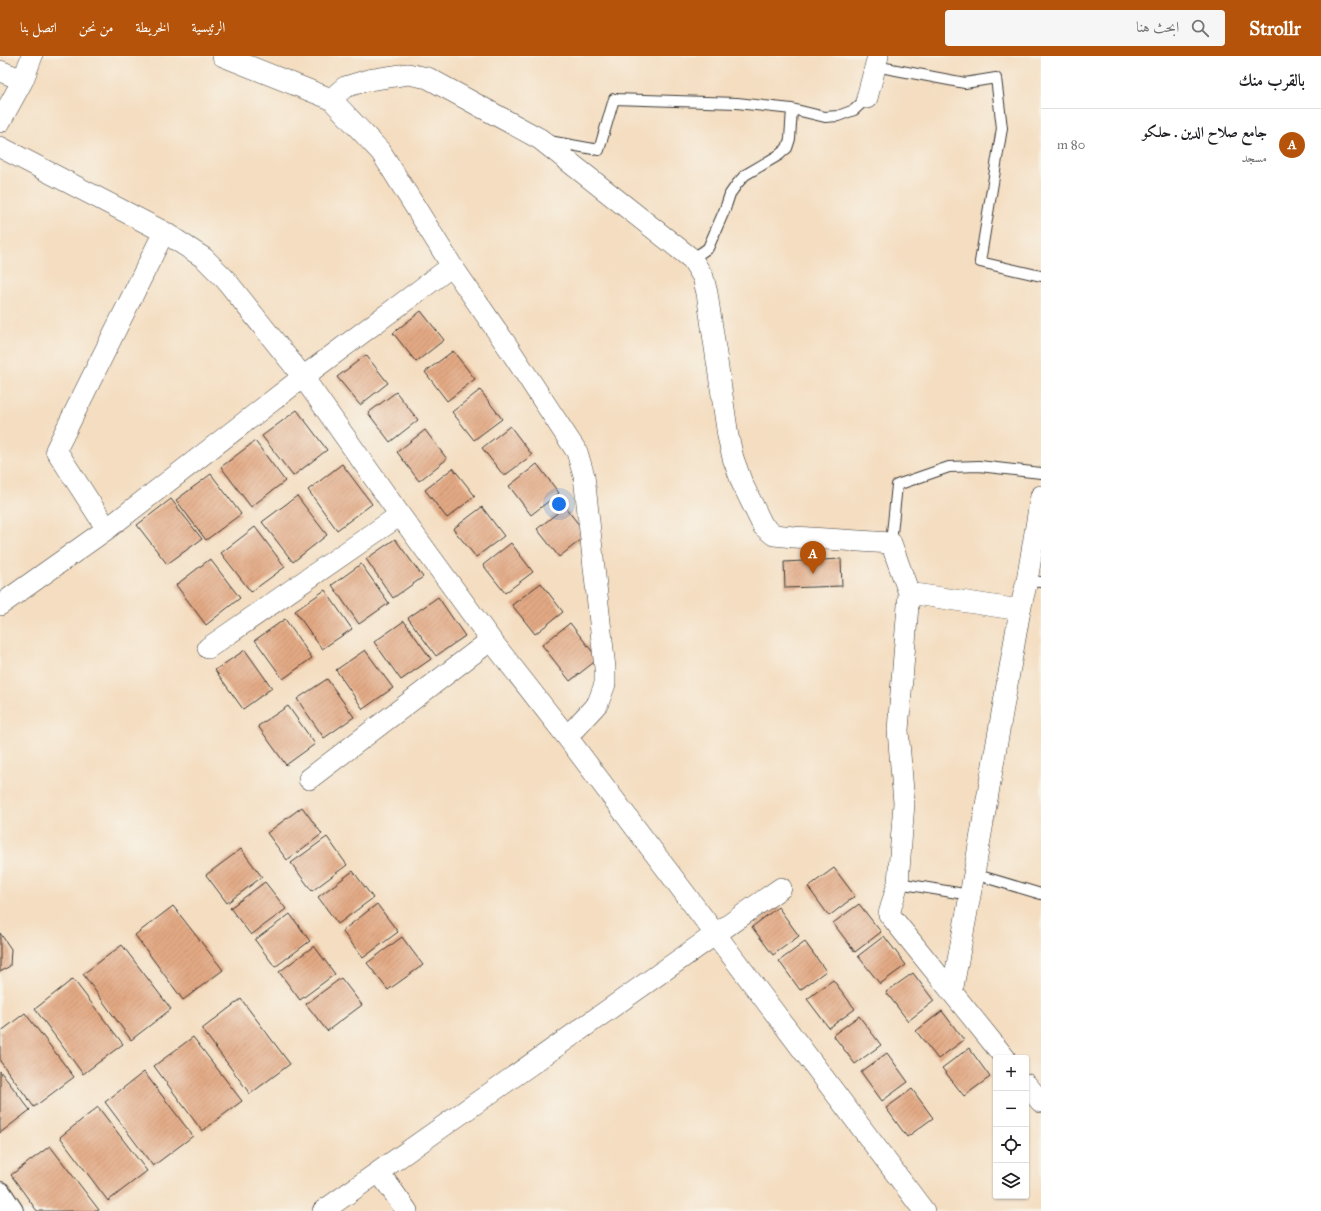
<!DOCTYPE html>
<html lang="ar">
<meta charset="utf-8">
<style>
body{margin:0;font-family:"IM FELL Great Primer",Amiri,serif;background:#f6f6f6;color:#202124;direction:rtl}
.controls{position:absolute;right:12px;bottom:12px;display:grid;overflow:hidden;border-radius:4px;box-shadow:0 1px 3px #0004}
.controls button{width:36px;height:36px;display:grid;place-items:center;padding:0;border:0;border-bottom:1px solid #e0e0e0;background:#fff;color:#202124;font:20px sans-serif}
.you{position:absolute;left:559px;top:448px;width:14px;height:14px;margin:-10px;border:3px solid #fff;border-radius:50%;background:#1a73e8;box-shadow:0 0 0 6px #1a73e833}
.badge{display:grid;place-items:center;width:26px;height:26px;border-radius:50%;background:#b45309;color:#fff;font-size:13px;font-weight:700}
.pin{position:absolute;translate:-50% -33px;filter:drop-shadow(0 1px 2px #0008)}
.pin::after{content:'';position:absolute;top:21px;width:14px;height:12px;background:inherit;clip-path:polygon(0 0,100% 0,50% 100%)}
.list{margin:0;padding:0;list-style:none}
h2{display:flex;justify-content:space-between;align-items:center;height:52px;margin:0;padding:0 16px;font-size:17px}
h2 small{font-size:13px;font-weight:400;color:#757577}
.list li{display:grid;grid-template-columns:26px 1fr auto;gap:12px;align-items:center;box-sizing:border-box;height:72px;padding:0 16px;border-top:1px solid #e0e0e0}
.list b{display:block;font-size:15px;white-space:nowrap}
.list p{margin:0;font-size:13px;white-space:nowrap;color:#757577}
.list em{font-size:13px;font-style:normal;color:#757577}
.icon{flex:none;width:22px;height:22px;fill:none;stroke:currentColor;stroke-width:2;stroke-linecap:round;stroke-linejoin:round}
.map{position:relative;flex:none;width:1041px;height:1155px;overflow:hidden;direction:ltr}
header{display:flex;align-items:center;gap:24px;box-sizing:border-box;height:56px;padding:0 20px;background:#b45309;color:#fff}
header strong{font-size:19px}
nav{display:flex;gap:22px;margin-inline-start:auto;font-size:14px}
.search{width:280px;height:36px;background:#f6f6f6;display:flex;align-items:center;gap:10px;box-sizing:border-box;padding:0 14px;border-radius:4px;color:#757577;font-size:15px}
main{display:flex}
aside{flex:1;background:#fff}
.map>svg:first-child{display:block}
.building{fill:url(#building-hatch)}
.lines{fill:none;stroke-linecap:round;stroke-linejoin:round}
.lane-casing{stroke:#3c3935;stroke-width:12}
.street-casing{stroke:#3c3935;stroke-width:22}
.secondary-casing{stroke:#3c3935;stroke-width:24}
.lane{stroke:#fff;stroke-width:10}
.street{stroke:#fff;stroke-width:21}
.secondary{stroke:#fff;stroke-width:22}
</style>
<header>
<strong>Strollr</strong>
<div class="search"><svg class="icon" aria-label="search" viewBox="0 0 24 24"><circle cx="10" cy="10" r="6"/><path d="M15 15l6 6"/></svg>ابحث هنا</div>
<nav><a>الرئيسية</a><a>الخريطة</a><a>من نحن</a><a>اتصل بنا</a></nav>
</header>
<main>
<aside>
<h2>بالقرب منك<small></small></h2>
<ul class="list">
<li><span class="badge">A</span><div><b>جامع صلاح الدين . حلكو</b><p>مسجد</p></div><em>80 m</em></li>
</ul>
</aside>
<div class="map">
<svg width="1041" height="1155" viewBox="0 0 1041 1155">
<defs>
<pattern id="building-hatch" width="6" height="6" patternUnits="userSpaceOnUse"><rect width="6" height="6" fill="#e2a883"/><path d="M-1 1l2-2M0 6l6-6M5 7l2-2" fill="none" stroke="#c19071"/></pattern>
</defs>
<rect width="100%" height="100%" fill="#f7f3e8"/>
<filter id="ink" filterUnits="userSpaceOnUse"><feTurbulence type="fractalNoise" baseFrequency=".025" numOctaves="2"/><feDisplacementMap in="SourceGraphic" scale="8" xChannelSelector="R" yChannelSelector="G"/><feConvolveMatrix kernelMatrix="1 2 1 2 8 2 1 2 1" color-interpolation-filters="sRGB"/></filter>
<filter id="wash" filterUnits="userSpaceOnUse"><feTurbulence type="fractalNoise" baseFrequency=".012" numOctaves="4" result="noise"/><feDisplacementMap in="SourceGraphic" scale="16" xChannelSelector="R" yChannelSelector="G"/><feGaussianBlur stdDeviation="0.9" result="paint"/><feColorMatrix in="noise" values="0 0 0 0 0 0 0 0 0 0 0 0 0 0 0 0 0 1.4 0 .05"/><feComposite in="paint" operator="in"/></filter>
<g filter="url(#wash)">
<rect width="100%" height="100%" fill="#f4ddc0"/>
<g id="blocks">
<path class="building" d="M421,255L444,284L416,306L393,277Z
M453,295L475,323L447,345L425,316Z
M366,299L388,327L360,349L337,321Z
M480,334L502,363L474,384L452,356Z
M396,336L418,364L390,386L368,357Z
M297,354L327,394L293,420L262,380Z
M510,370L532,399L504,420L482,392Z
M425,374L447,403L419,425L397,396Z
M255,385L285,425L251,451L221,411Z
M342,408L372,448L337,474L308,434Z
M537,408L559,437L531,459L509,430Z
M453,412L475,440L447,462L425,434Z
M211,418L241,458L206,484L176,444Z
M297,440L327,479L293,506L262,466Z
M171,443L202,483L167,508L137,469Z
M482,451L504,480L476,501L453,473Z
M565,451L587,479L559,501L537,473Z
M255,471L285,511L251,536L221,497Z
M395,483L423,521L393,542L366,503Z
M511,487L533,516L505,537L483,509Z
M210,503L240,542L206,569L176,529Z
M841,503L842,530L785,532L784,506Z
M361,508L389,547L359,568L332,529Z
M541,527L563,556L535,578L512,549Z
M325,534L352,573L322,593L295,555Z
M438,541L465,580L436,600L408,562Z
M285,563L312,602L283,623L255,584Z
M404,565L431,603L401,624L374,586Z
M570,567L598,603L570,625L542,589Z
M245,594L272,632L243,653L215,614Z
M365,594L393,632L363,653L336,614Z
M327,623L354,661L324,682L297,643Z
M288,650L315,688L286,709L258,670Z
M302,751L322,778L287,804L267,777Z
M327,781L347,809L312,835L291,807Z
M241,793L262,821L227,847L206,819Z
M834,812L855,840L829,860L808,831Z
M353,815L373,842L338,868L318,841Z
M265,826L286,853L251,879L230,852Z
M377,848L398,876L363,902L342,875Z
M859,848L881,876L855,896L833,867Z
M173,850L223,914L183,944L135,879Z
M778,851L799,880L773,899L752,871Z
M290,858L310,885L275,911L255,884Z
M0,877L11,893L10,910L0,916Z
M884,880L906,909L880,928L858,900Z
M402,881L423,909L388,934L367,907Z
M805,886L826,915L800,934L779,905Z
M122,889L171,953L131,984L83,918Z
M314,890L335,918L300,944L279,916Z
M913,917L934,945L908,965L886,936Z
M341,922L362,949L327,975L306,948Z
M73,923L123,988L83,1018L35,953Z
M833,924L855,953L829,972L807,943Z
M241,943L290,1008L250,1038L202,973Z
M942,955L964,984L938,1003L916,975Z
M25,957L74,1021L34,1051L0,1005V976Z
M859,960L881,989L855,1008L833,979Z
M193,981L242,1045L202,1075L154,1010Z
M969,992L990,1021L964,1040L942,1012Z
M887,997L908,1026L882,1045L861,1016Z
M0,1015L30,1054L0,1077Z
M144,1016L193,1080L153,1110L105,1046Z
M912,1033L933,1062L907,1081L886,1052Z
M98,1051L147,1115L108,1145L60,1081Z
M50,1090L99,1154L97,1155H37L11,1119Z"/>
</g>
</g>
<g filter="url(#ink)">
<use href="#blocks" fill-opacity="0" stroke="#3c3935" stroke-width="1"/>
<g class="lines">
<defs>
<path id="lane" d="M875,10L965,27L996,22L1002,72L980,206L1041,220
M549,85L599,94L614,43L737,47L792,53L825,61L838,60L854,54L867,42
M692,203L708,192L725,153L730,138L737,128L745,119L779,99L787,92L790,83L792,53
M891,487L897,429L949,411L979,410L1041,417
M1027,525L1041,526
M974,818L1041,838
M898,827L970,839"/>
<path id="street" d="M223,0L331,43L381,96L452,210L508,291L577,396L584,420L605,612V628L598,647L567,681
M0,15L23,24
M867,42L878,0
M331,43L345,31L368,24L408,18L428,22L540,83L692,203L703,221L707,237L728,380L733,402L742,427L763,470L774,479L794,481L891,487L909,537L1020,554
M0,66L23,24L32,0
M0,91L164,176L204,202L225,223L303,321L400,459L491,584L567,681L924,1155
M107,473L56,394L164,176
M909,537L898,674L904,747L898,827L889,858L1005,1002
M0,549L107,473L303,321L452,210
M208,592L400,459
M309,723L491,584
M952,936L974,818L1020,554L1027,525L1041,440
M1026,1028L1041,1046
M379,1116L407,1155
M323,1155L781,832"/>
<path id="secondary" d="M0,1137L12,1155"/>
</defs>
<use href="#lane" class="lane-casing"/>
<use href="#street" class="street-casing"/>
<use href="#secondary" class="secondary-casing"/>
<use href="#lane" class="lane"/>
<use href="#street" class="street"/>
<use href="#secondary" class="secondary"/>
</g>
</g>
</svg>
<div class="controls">
<button>+</button>
<button>−</button>
<button><svg class="icon" aria-label="locate" viewBox="0 0 24 24"><circle cx="12" cy="12" r="6"/><path d="M12 2v4M12 18v4M2 12h4M18 12h4"/></svg></button>
<button><svg class="icon" aria-label="layers" viewBox="0 0 24 24"><path d="M12 4l9 5-9 5-9-5zM3 14l9 5 9-5"/></svg></button>
</div>
<div class="you"></div>
<div class="pin badge" style="left:813px;top:518px">A</div>
</div>
</main>
